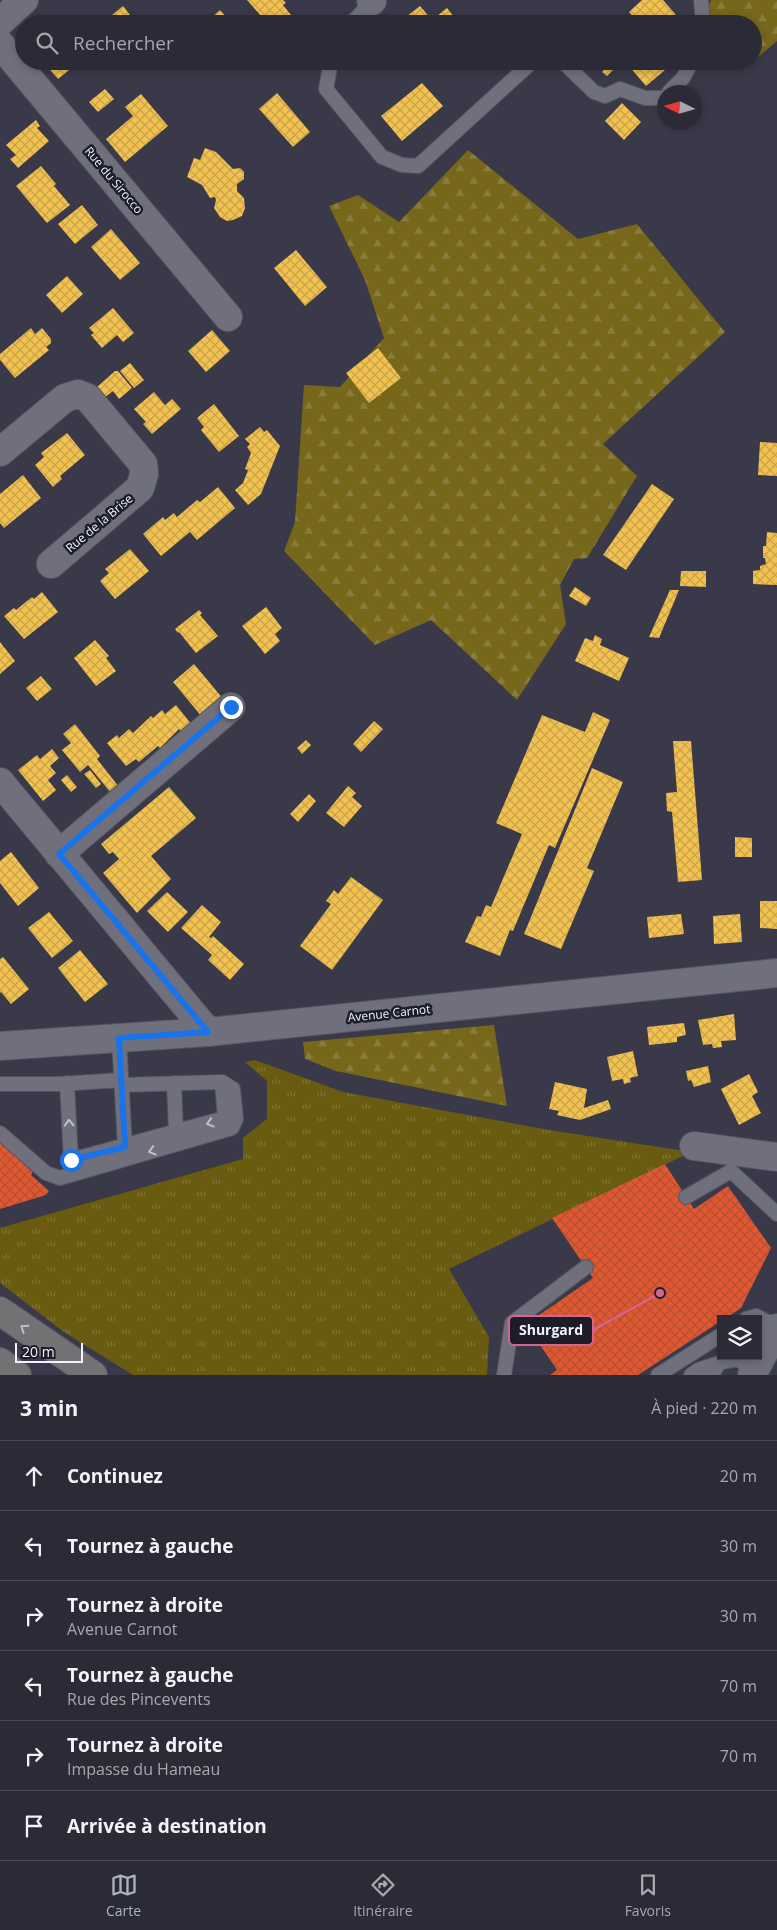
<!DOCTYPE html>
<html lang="fr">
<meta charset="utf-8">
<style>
body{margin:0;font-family:"Open Sans",sans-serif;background:#373742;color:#f1f3f6}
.controls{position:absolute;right:15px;bottom:15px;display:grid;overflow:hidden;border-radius:0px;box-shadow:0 2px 8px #0003}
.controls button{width:45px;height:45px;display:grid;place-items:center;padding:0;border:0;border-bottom:1px solid #474752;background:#2b2b37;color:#f1f3f6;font:25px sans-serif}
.compass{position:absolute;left:657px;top:85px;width:45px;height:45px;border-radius:50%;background:#2b2b37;box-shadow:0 2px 8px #0003;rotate:275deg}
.scale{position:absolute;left:15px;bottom:12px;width:68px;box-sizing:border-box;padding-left:5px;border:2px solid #f2f3fe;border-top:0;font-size:14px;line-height:18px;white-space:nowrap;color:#f2f3fe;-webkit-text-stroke:4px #1c1d29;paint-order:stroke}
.stop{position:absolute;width:15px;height:15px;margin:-11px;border:4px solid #1a73e8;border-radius:50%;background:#fff}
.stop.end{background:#1a73e8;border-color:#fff;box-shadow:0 1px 5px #0008}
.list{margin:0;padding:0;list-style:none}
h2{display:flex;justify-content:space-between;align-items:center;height:65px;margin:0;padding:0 20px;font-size:21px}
h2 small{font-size:16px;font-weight:400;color:#a6a7ad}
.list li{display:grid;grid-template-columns:32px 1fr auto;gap:15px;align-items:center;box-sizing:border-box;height:70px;padding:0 20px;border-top:1px solid #474752}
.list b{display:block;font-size:19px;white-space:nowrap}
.list p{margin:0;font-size:16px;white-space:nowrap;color:#a6a7ad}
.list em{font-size:16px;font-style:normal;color:#a6a7ad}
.icon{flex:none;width:28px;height:28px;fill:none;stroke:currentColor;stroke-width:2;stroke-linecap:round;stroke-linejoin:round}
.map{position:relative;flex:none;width:777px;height:1375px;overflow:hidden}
.search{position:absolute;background:#2b2b37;box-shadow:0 2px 8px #0003;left:15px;right:15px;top:15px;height:55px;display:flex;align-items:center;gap:12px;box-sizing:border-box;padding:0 18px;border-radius:28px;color:#a6a7ad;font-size:19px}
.sheet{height:485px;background:#2b2b37}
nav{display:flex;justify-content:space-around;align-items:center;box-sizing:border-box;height:70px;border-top:1px solid #474752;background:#2b2b37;font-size:14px;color:#a6a7ad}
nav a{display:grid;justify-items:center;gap:2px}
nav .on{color:#b1b2bf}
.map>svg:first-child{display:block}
.grass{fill:url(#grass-tufts)}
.forest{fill:url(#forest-firs)}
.homes{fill:url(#homes-cross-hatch)}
.shops{fill:url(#shops-cross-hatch)}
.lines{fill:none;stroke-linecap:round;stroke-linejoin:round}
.service-casing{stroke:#545560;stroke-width:16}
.minor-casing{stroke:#545560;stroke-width:30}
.secondary-casing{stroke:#545560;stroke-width:30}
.primary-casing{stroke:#545560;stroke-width:30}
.service{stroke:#6f707c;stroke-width:14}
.minor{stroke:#6f707c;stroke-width:28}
.secondary{stroke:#6f707c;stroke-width:28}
.primary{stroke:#737174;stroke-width:28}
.oneway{stroke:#bebfca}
.oneway2{stroke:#bfbfc7}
.route{stroke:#1a73e8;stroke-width:6}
.labels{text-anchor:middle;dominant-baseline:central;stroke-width:5;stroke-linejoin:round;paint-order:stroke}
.street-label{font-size:12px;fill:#f2f3fe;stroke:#1c1d29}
.leader{fill:none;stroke:#d36594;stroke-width:2}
.callout-dot{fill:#d36594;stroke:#1c1d29;stroke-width:2}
.callout{fill:#1c1d29;stroke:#d36594;stroke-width:2}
.callout-label{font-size:14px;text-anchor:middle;font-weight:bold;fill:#f2f3fe}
</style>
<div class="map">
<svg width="777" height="1375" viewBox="0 0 777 1375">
<defs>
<pattern id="grass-tufts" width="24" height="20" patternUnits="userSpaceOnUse" patternTransform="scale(1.25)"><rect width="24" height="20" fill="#695c10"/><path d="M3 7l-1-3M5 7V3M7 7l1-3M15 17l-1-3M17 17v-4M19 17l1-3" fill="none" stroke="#7f7434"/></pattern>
<pattern id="forest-firs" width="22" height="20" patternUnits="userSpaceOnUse" patternTransform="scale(1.25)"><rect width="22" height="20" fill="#76671a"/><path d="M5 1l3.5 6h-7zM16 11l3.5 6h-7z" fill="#8a7d3c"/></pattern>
<pattern id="homes-cross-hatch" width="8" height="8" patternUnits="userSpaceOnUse" patternTransform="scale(1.25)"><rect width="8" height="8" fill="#f2c14e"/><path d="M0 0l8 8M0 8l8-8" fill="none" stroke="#c8a34e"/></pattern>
<pattern id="shops-cross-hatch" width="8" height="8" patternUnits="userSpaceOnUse" patternTransform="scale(1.25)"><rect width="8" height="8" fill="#e4572e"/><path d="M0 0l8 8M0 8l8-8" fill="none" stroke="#ae5238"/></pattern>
</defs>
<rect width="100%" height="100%" fill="#393949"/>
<path class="grass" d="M255,1060L343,1092L549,1130L691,1152L449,1269L489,1337L487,1375H133L64,1332L0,1283V1228L243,1159V1138L267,1119V1081L245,1062Z"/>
<path class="forest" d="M711,0H777V41L758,57L753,53V24H721L706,11Z
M468,150L578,239L637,224L725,332L603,444L637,476L587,558L574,559L560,585L566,624L517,700L431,620L375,645L284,551L295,522L304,385L340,387L384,338L365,280L329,206L358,195L399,222Z
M494,1025L507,1106L336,1071L305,1059L303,1042Z"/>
<path class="homes" d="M247,0H283L286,3L283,5L291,15L281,24H268Z
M642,0H663L684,24H640L629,12Z
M123,6L137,24H101Z
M420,6L432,20L447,8L458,22L456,24H403L409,19L406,17Z
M220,10L233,24H204Z
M42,61H80L58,79Z
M632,61H657L665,70L646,86L628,65Z
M609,64L614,69L607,76L602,72Z
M422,83L443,106L402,141L381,116Z
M105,89L114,99L98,112L89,102Z
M277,93L310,132L293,147L259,109Z
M141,94L168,126L125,162L106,139L133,116L125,107Z
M622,103L641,122L624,140L605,121Z
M36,120L40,126L37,128L49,141L18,168L10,159L16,155L6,145Z
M205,148L216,152L233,169L240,168L244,172V179L237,184V191L244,198L245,208L242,216L233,220L227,221L220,217L214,208L216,200L215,197L210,198L202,185L187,177L194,158L200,160Z
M41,166L56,184L54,186L70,205L47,223L16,186Z
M82,205L98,225L75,244L58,224Z
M111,229L140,263L120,280L91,247Z
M296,250L327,287L305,306L274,268Z
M67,276L83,294L62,313L46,295Z
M113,308L134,333L123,342L117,335L102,348L91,335L94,333L89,328Z
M31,328L35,334L42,328L51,339V343L46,347L49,350L15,378L0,360V354Z
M212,330L230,351L206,372L188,351Z
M378,348L401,378L369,403L346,373Z
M130,363L144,380L134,388L120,371Z
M115,371H118L132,388L119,399L113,391L104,398L96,388Z
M154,392L165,405L172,399L181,409L152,434L143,424L146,422L134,409Z
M214,404L239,436L219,452L201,430L204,427L197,418Z
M260,427L264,432L267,430L280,446L261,494L248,505L235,490L243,483L248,470L245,469L251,453L247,447L250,444L245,439Z
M67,433L85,455L60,476L62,479L53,487L35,465L44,457L41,453Z
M760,442L777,443V476L758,475Z
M23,475L41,498L4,528L0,523V494Z
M652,484L674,499L626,570L603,555Z
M218,487L235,508L197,540L190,532L161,556L143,534L163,517L165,520L174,513L177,517L197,500L200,502Z
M767,532L777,533V585L753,584V571L760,570V566L766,564L765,558H763V546H766Z
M130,549L149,571L115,599L100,581L109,573L105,569Z
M681,571H706V587L680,586Z
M575,587L591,598L586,606L569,596Z
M670,590H679L659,638L649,637Z
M42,592L58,612L24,639L4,616L14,608L16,610L32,597L34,599Z
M266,607L282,628L275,634L280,641L265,654L242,626Z
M199,610L202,613L200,615L218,636L196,653L179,632L178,633L175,629Z
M595,635L602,639L600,645L629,658L619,681L575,661L585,638L593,641Z
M95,640L109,656L106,658L116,671L96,686L74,658Z
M0,642L15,661L0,674Z
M194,664L224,700L202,717L173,682Z
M41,676L52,689L37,701L26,688Z
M176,705L192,725L182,733L179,729L160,748L158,746L139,762L136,759L126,766L107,743L117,735L119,738L129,729L133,733L151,716L153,718L162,710L165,714Z
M593,712L610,720L555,848L549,845L513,931L510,930L500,956L465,942L477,916L481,917L486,905L491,907L522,834L496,823L542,715L585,732Z
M374,721L383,729L361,752L353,744Z
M75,724L100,756L97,759L119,787L111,793L88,765L80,772L62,750L71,743L63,734Z
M306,740L311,745L302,754L297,748Z
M673,741H691L702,880L678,882L672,812L667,811L666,793L677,792Z
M52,749L59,758L50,766L56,773L48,780L56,790L43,801L18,770L37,755L40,759Z
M592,768L623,782L587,868L594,871L561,949L524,934Z
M90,770L101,784L96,788L84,774Z
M67,775L77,787L71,792L61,780Z
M348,786L356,793L352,797L362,806L344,827L326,813Z
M169,787L196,818L151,856L171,879L137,913L103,873L119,859L113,852L109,854L101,844Z
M309,794L316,801L298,822L290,814Z
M735,837L752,838V857H735Z
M11,852L39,888L18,906L0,883V861Z
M351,877L383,900L332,970L300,946L331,904L326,901L334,890L338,894Z
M167,892L188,912L168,932L147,911Z
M760,901H777V929L760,928Z
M202,905L221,922L209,937L211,938L213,936L244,964L230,980L208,960L212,955L181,928Z
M49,912L73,941L52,958L28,928Z
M681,914L684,934L649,938L647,917Z
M740,914L742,942L714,944L713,916Z
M80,950L108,984L85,1002L58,968Z
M3,957L29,989L11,1004L1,992L0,993V959Z
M734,1014L736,1040L721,1041L722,1047L713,1048L712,1044L703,1045L698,1020Z
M684,1023L686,1035L677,1037V1042L649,1045L647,1027Z
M633,1051L638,1076L630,1078L631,1082L624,1084L623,1079L612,1081L607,1057Z
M708,1066L711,1082L694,1087L691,1080L688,1081L686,1071Z
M749,1074L758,1092L752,1096L761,1113L739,1125L721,1089Z
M555,1082L587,1089L584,1108L608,1100L611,1109L580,1120L557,1115L559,1111L549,1109Z"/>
<path class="shops" d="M0,1143L33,1172L31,1175L49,1191L46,1195L0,1209Z
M665,1164L694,1209L728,1186L771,1248L741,1308L725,1319H721V1321L638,1375H550L557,1370L526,1324L593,1278L552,1218Z"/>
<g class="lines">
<defs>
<path id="service" d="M701,0L703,24
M351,24L373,0
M331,61L326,89L382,157L402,165L418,166L533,61
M562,61L594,92L605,96L620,89L645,98H663L664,97
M669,92L683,78L692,61
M119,1038L125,1147
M67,1083L71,1160L225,1118L222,1082L121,1085
M174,1083L176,1132
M0,1084H60L121,1080
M0,1133L46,1173L60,1178L232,1128L236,1119L233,1089L222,1082
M686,1197L731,1171L777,1214
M746,1319L756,1316L777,1327
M719,1363L737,1359L755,1370
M504,1375L512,1323L586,1267
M658,1375L721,1335
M691,1375L698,1370L719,1363L712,1375"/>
<path id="minor" d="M371,0L372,1
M0,22L24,0
M0,44L228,317
M0,452L65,398L78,394L88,398L143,464L144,474L140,488L51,564
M0,782L208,1032
M59,854L231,707
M694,1146L777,1157"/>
<path id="secondary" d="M0,1046L208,1032L777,973
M752,1375L777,1328"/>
<path id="primary" d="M0,1311L93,1375
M0,1362L17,1375"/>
</defs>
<use href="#service" class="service-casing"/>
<use href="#minor" class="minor-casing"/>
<use href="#secondary" class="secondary-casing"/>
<use href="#primary" class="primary-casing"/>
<use href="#service" class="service"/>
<use href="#minor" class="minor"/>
<use href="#secondary" class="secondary"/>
<use href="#primary" class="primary"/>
</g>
<defs><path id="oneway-chevron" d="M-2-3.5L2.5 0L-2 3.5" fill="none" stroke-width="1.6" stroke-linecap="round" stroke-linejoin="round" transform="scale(1.25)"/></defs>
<g class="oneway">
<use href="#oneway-chevron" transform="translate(69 1123) rotate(-93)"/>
<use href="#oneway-chevron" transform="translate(210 1123) rotate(164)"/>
<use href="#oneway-chevron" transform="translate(152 1151) rotate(164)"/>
</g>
<use class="oneway2" href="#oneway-chevron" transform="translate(24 1328) rotate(-146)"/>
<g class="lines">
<path class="route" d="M71,1160L125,1147L119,1038L208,1032L59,854L231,707"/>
</g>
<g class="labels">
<g class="street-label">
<text transform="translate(114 180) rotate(50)">Rue du Sirocco</text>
<text transform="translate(99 523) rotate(-40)">Rue de la Brise</text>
<text transform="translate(389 1013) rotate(-6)">Avenue Carnot</text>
</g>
</g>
<path class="leader" d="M660 1293L593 1330"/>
<circle class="callout-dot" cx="660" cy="1293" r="5"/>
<rect class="callout" x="509" y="1316" width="84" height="29" rx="5"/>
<g class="callout-label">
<text x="551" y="1335">Shurgard</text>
</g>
</svg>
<div class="controls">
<button><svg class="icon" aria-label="layers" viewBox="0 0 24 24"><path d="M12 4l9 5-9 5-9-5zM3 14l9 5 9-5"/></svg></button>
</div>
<svg class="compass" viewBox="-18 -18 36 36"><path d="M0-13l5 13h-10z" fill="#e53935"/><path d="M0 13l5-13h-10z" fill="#a6a7ad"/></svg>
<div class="scale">20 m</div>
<div class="stop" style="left:71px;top:1160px"></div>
<div class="stop end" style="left:231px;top:707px"></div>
<div class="search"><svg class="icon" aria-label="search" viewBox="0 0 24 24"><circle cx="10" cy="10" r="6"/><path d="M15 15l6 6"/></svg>Rechercher</div>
</div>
<section class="sheet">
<h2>3 min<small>À pied · 220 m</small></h2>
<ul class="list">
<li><svg class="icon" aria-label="ahead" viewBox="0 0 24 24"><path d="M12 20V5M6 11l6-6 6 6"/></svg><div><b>Continuez</b></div><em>20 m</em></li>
<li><svg class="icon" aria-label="left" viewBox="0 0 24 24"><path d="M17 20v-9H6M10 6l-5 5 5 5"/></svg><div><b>Tournez à gauche</b></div><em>30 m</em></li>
<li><svg class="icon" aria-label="right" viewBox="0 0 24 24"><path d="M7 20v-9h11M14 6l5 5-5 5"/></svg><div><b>Tournez à droite</b><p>Avenue Carnot</p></div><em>30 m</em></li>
<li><svg class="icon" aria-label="left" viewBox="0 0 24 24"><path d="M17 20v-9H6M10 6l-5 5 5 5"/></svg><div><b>Tournez à gauche</b><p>Rue des Pincevents</p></div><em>70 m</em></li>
<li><svg class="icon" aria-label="right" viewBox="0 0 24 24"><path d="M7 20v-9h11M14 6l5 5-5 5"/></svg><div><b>Tournez à droite</b><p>Impasse du Hameau</p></div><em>70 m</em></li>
<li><svg class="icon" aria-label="arrive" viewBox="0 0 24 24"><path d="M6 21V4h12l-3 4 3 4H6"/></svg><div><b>Arrivée à destination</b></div></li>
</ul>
</section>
<nav>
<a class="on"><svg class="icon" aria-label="map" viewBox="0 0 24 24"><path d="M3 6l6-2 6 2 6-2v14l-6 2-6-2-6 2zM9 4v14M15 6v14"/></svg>Carte</a>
<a><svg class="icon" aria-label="directions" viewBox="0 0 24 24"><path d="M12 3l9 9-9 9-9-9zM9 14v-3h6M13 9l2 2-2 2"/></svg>Itinéraire</a>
<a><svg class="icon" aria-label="saved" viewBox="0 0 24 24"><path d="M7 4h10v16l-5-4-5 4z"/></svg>Favoris</a>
</nav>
